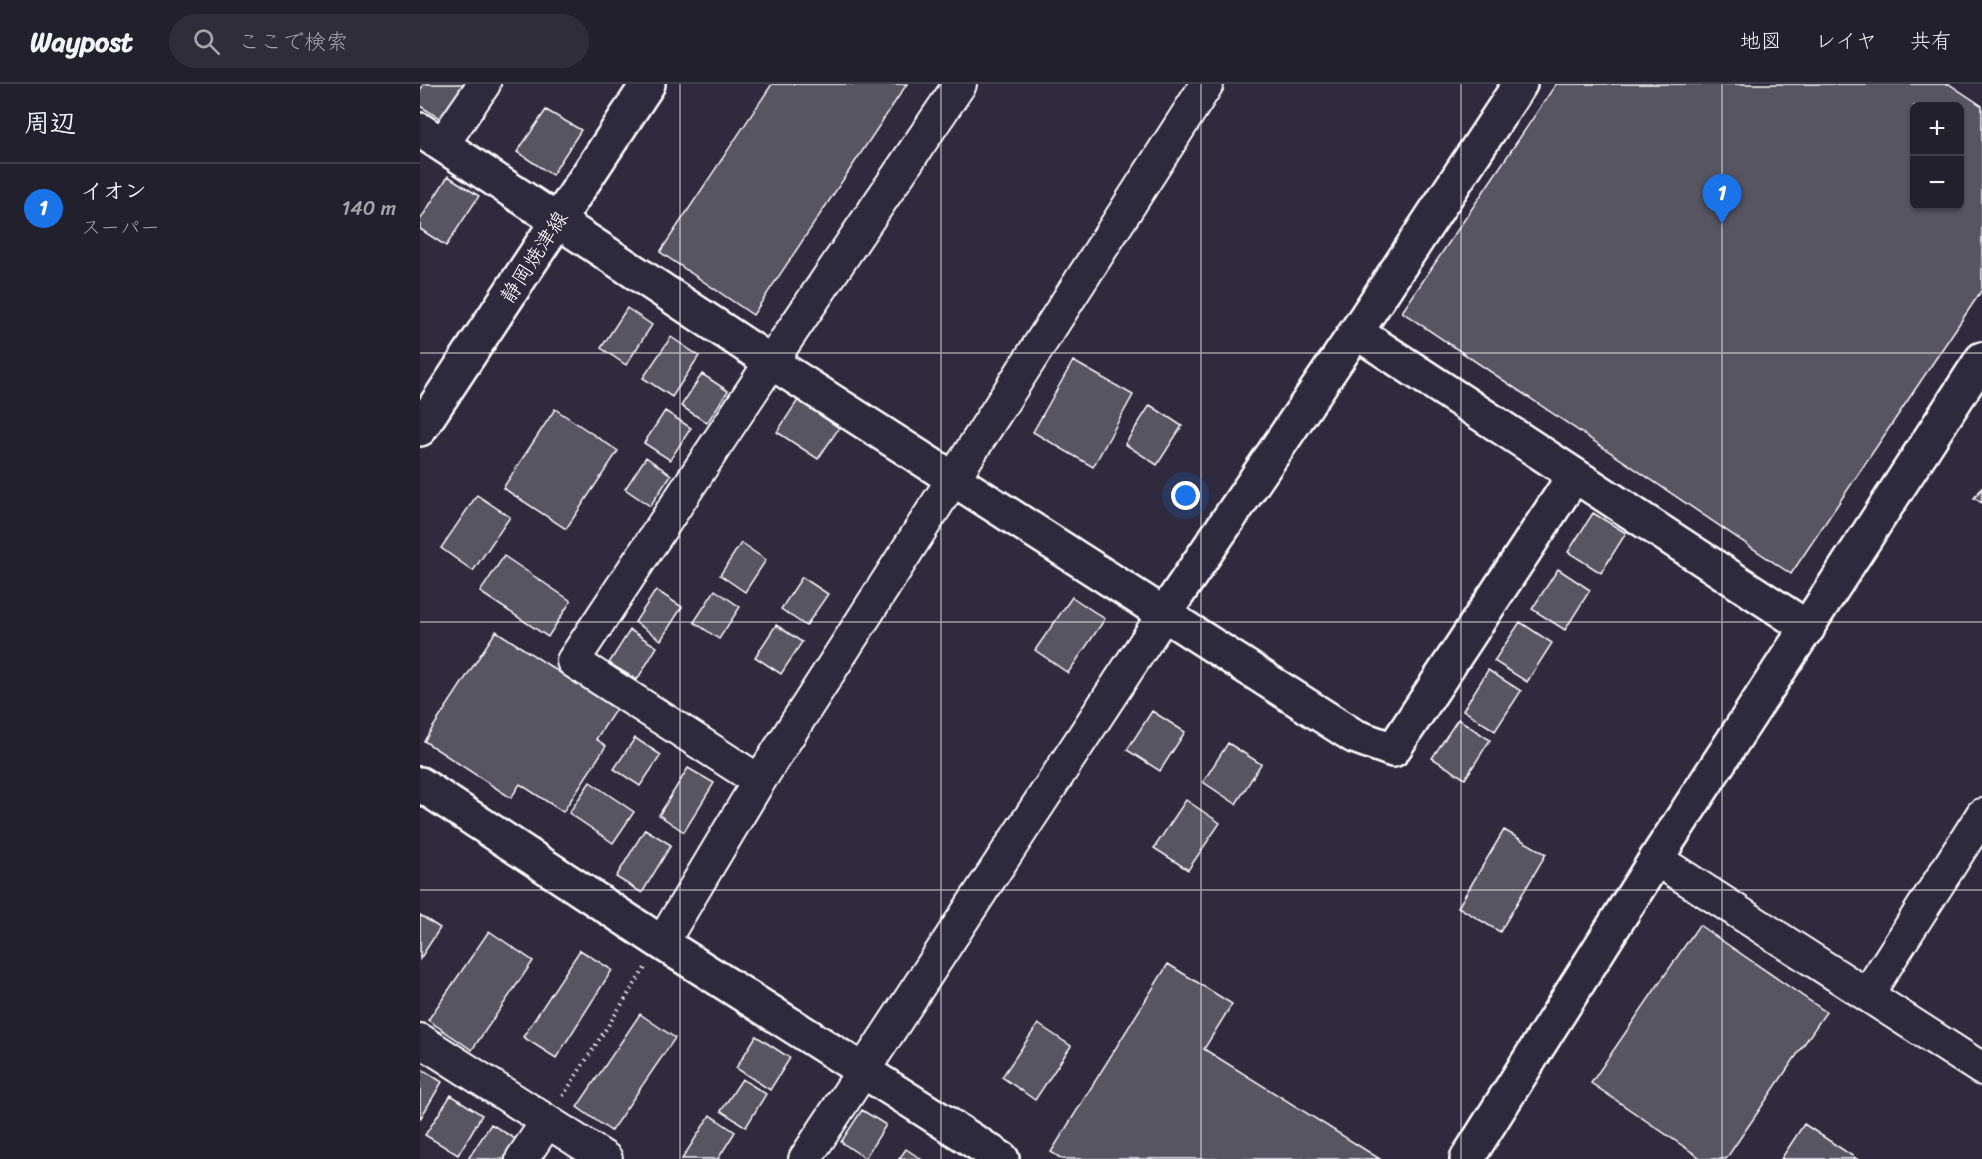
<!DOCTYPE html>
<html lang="ja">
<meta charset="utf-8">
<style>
body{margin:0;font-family:Sriracha,"Klee One",sans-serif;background:#2f2d3a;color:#f1f3f6}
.controls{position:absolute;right:18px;top:18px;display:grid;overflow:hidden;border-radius:9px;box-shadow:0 2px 4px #0004}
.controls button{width:54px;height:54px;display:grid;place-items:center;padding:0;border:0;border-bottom:2px solid #403e4a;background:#23202e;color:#f1f3f6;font:30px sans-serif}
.you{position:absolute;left:766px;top:412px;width:21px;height:21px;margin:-15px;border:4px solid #fff;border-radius:50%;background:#1a73e8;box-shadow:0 0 0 9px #1a73e833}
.badge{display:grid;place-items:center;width:39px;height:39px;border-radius:50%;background:#1a73e8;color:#fff;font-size:20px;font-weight:700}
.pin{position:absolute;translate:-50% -50px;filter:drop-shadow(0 2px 3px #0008)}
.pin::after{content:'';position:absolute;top:32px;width:21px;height:18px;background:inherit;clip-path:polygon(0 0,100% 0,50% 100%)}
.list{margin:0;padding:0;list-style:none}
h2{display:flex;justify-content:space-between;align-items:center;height:78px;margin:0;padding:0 24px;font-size:26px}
h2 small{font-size:20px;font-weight:400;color:#a3a3aa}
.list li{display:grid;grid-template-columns:39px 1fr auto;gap:18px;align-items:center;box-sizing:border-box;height:90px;padding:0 24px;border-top:2px solid #403e4a}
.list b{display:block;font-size:22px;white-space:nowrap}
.list p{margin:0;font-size:20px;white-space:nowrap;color:#a3a3aa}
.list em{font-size:20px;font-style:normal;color:#a3a3aa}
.icon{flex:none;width:33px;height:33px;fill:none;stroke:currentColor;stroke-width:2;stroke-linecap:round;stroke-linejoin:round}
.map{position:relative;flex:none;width:1562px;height:1075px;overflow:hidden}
header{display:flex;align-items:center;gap:36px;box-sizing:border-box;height:84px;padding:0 30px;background:#23202e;border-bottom:2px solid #403e4a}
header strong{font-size:28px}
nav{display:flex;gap:33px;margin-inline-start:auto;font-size:21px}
.search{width:420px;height:54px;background:#2f2d3a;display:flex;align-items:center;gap:15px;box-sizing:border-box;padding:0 21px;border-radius:33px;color:#a3a3aa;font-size:22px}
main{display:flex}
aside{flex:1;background:#23202e}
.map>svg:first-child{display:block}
.building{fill:#595564;stroke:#fff;stroke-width:1.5;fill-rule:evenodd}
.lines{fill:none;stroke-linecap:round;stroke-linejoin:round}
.minor-casing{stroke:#fff;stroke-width:36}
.tertiary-casing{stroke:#fff;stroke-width:38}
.secondary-casing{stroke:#fff;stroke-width:38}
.path{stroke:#fff;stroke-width:4;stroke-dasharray:1.5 4.5;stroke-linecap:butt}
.minor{stroke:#2f2a3d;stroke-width:32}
.tertiary{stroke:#2f2a3d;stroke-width:33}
.secondary{stroke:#2f2a3d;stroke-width:33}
.grid{fill:none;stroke:#fff;stroke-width:1.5;stroke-opacity:0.55}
.labels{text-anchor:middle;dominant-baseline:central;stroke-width:4.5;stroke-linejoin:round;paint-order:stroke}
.street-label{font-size:21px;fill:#fff;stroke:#2f2a3d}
</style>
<header>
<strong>Waypost</strong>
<div class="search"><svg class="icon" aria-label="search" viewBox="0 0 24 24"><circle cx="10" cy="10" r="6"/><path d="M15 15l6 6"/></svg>ここで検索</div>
<nav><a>地図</a><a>レイヤ</a><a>共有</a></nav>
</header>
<main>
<aside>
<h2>周辺<small></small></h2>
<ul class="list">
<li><span class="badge">1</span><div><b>イオン</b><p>スーパー</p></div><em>140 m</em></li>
</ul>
</aside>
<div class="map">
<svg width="1562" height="1075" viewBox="0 0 1562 1075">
<rect width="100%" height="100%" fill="#2f2a3d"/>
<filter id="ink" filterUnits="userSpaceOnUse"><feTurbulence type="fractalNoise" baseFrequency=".0167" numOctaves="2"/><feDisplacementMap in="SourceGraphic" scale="12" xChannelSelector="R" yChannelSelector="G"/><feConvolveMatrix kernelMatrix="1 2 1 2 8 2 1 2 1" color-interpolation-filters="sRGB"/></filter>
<g filter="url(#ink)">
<path class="building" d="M4,0H43L49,4L27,39L0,22V6Z
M352,0H487L333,231L240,168Z
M1136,0H1529L1562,22V206L1371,490L982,228ZM1494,22H1540V122H1494Z
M126,26L161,46L132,91L97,68Z
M28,92L59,112L26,162L0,145V136Z
M207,224L232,241L206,281L181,264Z
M251,253L279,272L252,313L223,294Z
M653,277L713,311L673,383L613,348Z
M282,290L308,307L287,339L261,322Z
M378,316L419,344L398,375L357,348Z
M730,321L762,342L737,381L705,360Z
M135,325L198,367L146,445L83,404Z
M245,327L271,344L250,376L224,359Z
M226,373L251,391L230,422L205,405Z
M1562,404V419L1554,414Z
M57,411L90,433L53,487L21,464Z
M1173,429L1206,449L1181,489L1148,468Z
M321,459L346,476L325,508L300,491Z
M84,472L151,517L128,553L60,508Z
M1138,485L1170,506L1145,546L1112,525Z
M382,493L408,510L386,542L361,525Z
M236,506L262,523L241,556L215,538Z
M295,506L320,523L299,555L274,538Z
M652,513L685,535L648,589L615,566Z
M1100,538L1132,559L1107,598L1074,577Z
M356,541L382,558L361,590L335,573Z
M210,546L237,563L217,596L189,579Z
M76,547L196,625L176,655L186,662L143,728L100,700L91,714L4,657Z
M1068,586L1101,607L1075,647L1043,626Z
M732,627L765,648L740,687L707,666Z
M1038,635L1070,656L1045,695L1012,674Z
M215,654L241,671L220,702L194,685Z
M808,659L841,680L816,720L783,698Z
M268,684L294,699L264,748L239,731Z
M170,698L214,728L193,759L149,729Z
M766,716L800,739L768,786L734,764Z
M225,745L251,761L222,809L196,793Z
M1084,746L1126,770L1080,848L1038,823Z
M0,831L20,844L0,875Z
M1279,841L1406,928L1306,1075H1282L1171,999Z
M69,847L113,877L52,966L8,936Z
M160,866L192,886L136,974L103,953Z
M748,880L812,920L784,965L960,1075H642L631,1068Z
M220,930L255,954L191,1047L157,1023Z
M618,940L651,962L615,1016L582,993Z
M336,952L370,974L350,1006L316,984Z
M0,984L22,998L0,1035Z
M322,995L346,1010L326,1043L301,1027Z
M31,1011L62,1031L38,1071L5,1051Z
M442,1026L466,1041L445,1074L421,1058Z
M290,1031L315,1048L298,1075H262Z
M71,1040L102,1059L93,1075H48Z
M1384,1040L1437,1075H1361Z
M486,1065L501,1075H479Z"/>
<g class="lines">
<defs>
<path id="minor" d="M22,61L64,0
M339,697L153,577L351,278L540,0
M1236,775L1562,985
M242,859L339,697L787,0
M1447,911L1562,731
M0,956L186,1075
M102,1075L127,1038
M385,1075L744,530"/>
<path id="tertiary" d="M0,46L351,278L934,652L973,666L1154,392
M936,248L1388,544
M744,530L936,248L1100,0
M0,700L242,859L582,1075
M1047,1075L1236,775L1562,275"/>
<path id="secondary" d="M0,345L228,0"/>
</defs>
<use href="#minor" class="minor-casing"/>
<use href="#tertiary" class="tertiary-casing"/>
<use href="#secondary" class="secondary-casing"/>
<path class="path" d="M143,1012L225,884"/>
<use href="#minor" class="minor"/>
<use href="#tertiary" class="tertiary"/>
<use href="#secondary" class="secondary"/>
</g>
</g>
<path class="grid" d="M260,0V1075M521,0V1075M781,0V1075M1041,0V1075M1302,0V1075M0,269H1562M0,538H1562M0,806H1562"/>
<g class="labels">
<g class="street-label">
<text transform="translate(114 173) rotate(-57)">静岡焼津線</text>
</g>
</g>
</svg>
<div class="controls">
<button>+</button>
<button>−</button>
</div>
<div class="you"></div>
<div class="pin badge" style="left:1302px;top:140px">1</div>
</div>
</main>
